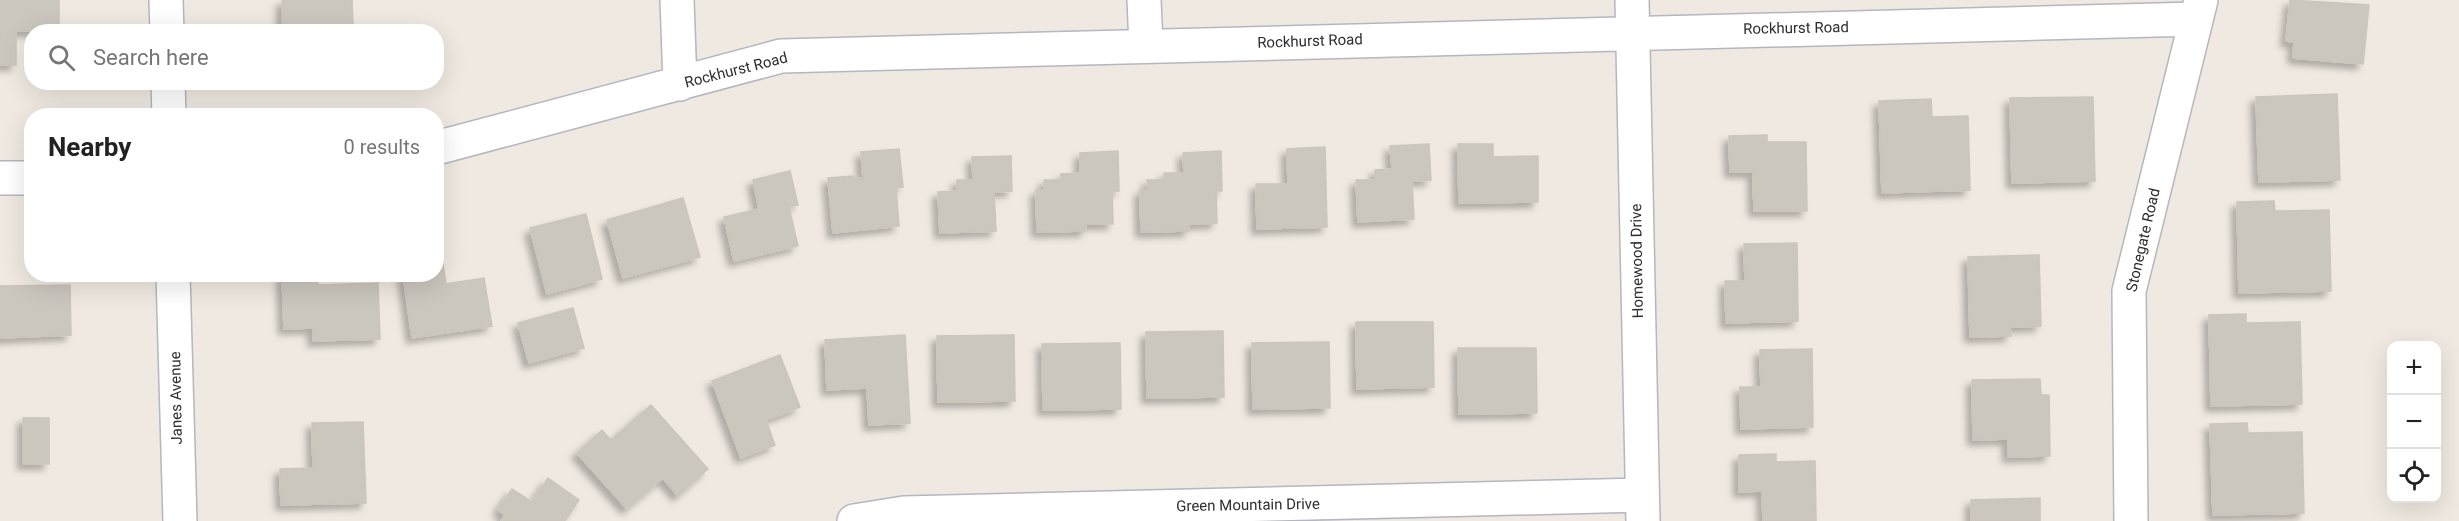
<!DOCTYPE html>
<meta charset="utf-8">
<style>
body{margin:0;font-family:Roboto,sans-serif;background:#f2f2f2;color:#222}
.controls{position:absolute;right:18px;bottom:18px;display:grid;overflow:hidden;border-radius:12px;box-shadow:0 6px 24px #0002}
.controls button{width:54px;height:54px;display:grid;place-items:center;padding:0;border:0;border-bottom:2px solid #e0e0e0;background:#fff;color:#222;font:30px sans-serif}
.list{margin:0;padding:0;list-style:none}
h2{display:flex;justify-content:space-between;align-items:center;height:78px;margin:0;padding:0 24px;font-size:26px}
h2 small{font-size:20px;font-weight:400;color:#767676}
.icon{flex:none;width:33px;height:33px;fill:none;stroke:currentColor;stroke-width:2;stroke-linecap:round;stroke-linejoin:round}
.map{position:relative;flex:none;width:2459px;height:521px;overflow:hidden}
.search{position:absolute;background:#fff;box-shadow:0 6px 24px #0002;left:24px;top:24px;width:420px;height:66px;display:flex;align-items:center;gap:15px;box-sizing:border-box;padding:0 21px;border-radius:24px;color:#767676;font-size:22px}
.panel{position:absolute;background:#fff;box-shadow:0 6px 24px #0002;left:24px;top:108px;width:420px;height:174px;border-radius:24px}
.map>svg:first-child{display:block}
.building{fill:#cbc7bf;stroke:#cbc5ba;stroke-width:1.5;filter:url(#shadow)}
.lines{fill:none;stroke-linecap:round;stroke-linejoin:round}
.minor-casing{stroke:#b4b7c1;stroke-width:36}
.minor{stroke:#fff;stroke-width:33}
.labels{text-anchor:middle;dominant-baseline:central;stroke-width:4.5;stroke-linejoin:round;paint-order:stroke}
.street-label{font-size:15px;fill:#2e2e2e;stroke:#fff}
</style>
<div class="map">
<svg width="2459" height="521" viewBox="0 0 2459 521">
<defs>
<filter id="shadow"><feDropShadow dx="-5.5" dy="5.5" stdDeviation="3" flood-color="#0004"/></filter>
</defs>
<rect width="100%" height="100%" fill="#efe9e1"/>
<path class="building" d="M0,0H59V31H16V65H0Z
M282,0H352L353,28H337V32H282Z
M2290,0L2369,5L2363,64L2293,58L2294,42L2286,41Z
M2337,94L2340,180L2259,182L2256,97Z
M2093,97L2095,181L2012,183L2010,98Z
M1931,99L1932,117L1968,116L1970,190L1882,193L1879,101Z
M1767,135V142H1806L1807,211H1754L1753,172H1730L1729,136Z
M1429,144L1431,180L1412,181L1414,219L1358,222L1356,180H1375V170L1392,169L1390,146Z
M1458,144H1493V157L1538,156V202L1459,203Z
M1325,147L1327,227L1257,229L1256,184H1288L1287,149Z
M899,149L903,187L896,188L899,226L833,233L828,178L853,176V178H863L861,152Z
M1118,151L1119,191H1112L1113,224H1086V231L1037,232L1036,190H1044V180H1061V174L1080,173V153Z
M1221,151L1222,191H1216L1217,223L1189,224V231L1141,232L1140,190H1148L1147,180H1164V173H1184L1183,153Z
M1011,156L1012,191L994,192L996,231L940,233L938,192L957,191V180H973L972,157Z
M790,171L798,205L789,207L798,246L734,261L724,217L759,209L753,180Z
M683,198L700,257L623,278L607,220Z
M2274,201L2275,211L2329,210L2331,291L2239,293L2237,202Z
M586,214L602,279L547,294L530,228Z
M1797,243L1798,321L1726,323L1725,281H1745L1744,244Z
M436,251H441L446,284L484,278L492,326L412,338L403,274H436Z
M2039,255L2041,326L2010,327L2011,336L1970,337L1968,257Z
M282,274H317L318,285L378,283L380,339L313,341V328L284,329Z
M70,285L71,335L0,338V286Z
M573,308L584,348L529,363L518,323Z
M2246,314V323L2300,322L2302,404L2211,406L2209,315Z
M1356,322H1433L1434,387L1357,389Z
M1223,331L1224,397L1147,398L1146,332Z
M905,335L910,423L869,425L867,388L827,390L825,340Z
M1014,335L1015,401L938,402L937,336Z
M1329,342L1330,408L1253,409L1252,343Z
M1120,343L1121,409L1043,410L1042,344Z
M1458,348H1536L1537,413L1459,414Z
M1812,349L1813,427L1741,429L1740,387H1761L1760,350Z
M780,355L800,407L766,420L775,445L741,458L712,381Z
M2040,379L2041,395H2049L2050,456L2008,457V439L1973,440L1972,380Z
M651,405L708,469L678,496L663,478L627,509L577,453L602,430L611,440Z
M23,418H49V464H23Z
M363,422L366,503L281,505L280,469L313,468L312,423Z
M2247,423L2248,433L2302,432L2304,513L2213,515L2210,424Z
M1776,454V462L1815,461L1816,521H1763L1762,491L1739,492V455Z
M548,478L579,500L565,521H501L505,515L498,510L512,489L532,502Z
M2040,498V521H1971V500Z"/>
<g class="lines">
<defs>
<path id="minor" d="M166,0L167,32
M677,0L680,84
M1144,0L1146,45
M1632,0L1643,521
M168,82L169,116
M436,148L781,56L2195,19
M0,178H32
M173,274L180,521
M854,521L904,513L1642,495
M2131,521L2129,291L2201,0"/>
</defs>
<use href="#minor" class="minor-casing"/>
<use href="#minor" class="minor"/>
</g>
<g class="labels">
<g class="street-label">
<text transform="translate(1796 28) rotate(-1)">Rockhurst Road</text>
<text transform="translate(1310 41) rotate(-2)">Rockhurst Road</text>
<text transform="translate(736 70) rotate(-14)">Rockhurst Road</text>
<text transform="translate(2143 240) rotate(-77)">Stonegate Road</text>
<text transform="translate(1637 261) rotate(-91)">Homewood Drive</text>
<text transform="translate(176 398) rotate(-91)">Janes Avenue</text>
<text transform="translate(1248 505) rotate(-1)">Green Mountain Drive</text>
</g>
</g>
</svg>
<div class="controls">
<button>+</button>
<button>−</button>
<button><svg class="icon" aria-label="locate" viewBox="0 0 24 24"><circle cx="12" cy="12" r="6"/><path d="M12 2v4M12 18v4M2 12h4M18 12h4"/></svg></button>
</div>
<div class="search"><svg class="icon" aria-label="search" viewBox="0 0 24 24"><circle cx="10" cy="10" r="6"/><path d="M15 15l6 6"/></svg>Search here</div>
<section class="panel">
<h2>Nearby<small>0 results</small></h2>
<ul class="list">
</ul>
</section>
</div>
